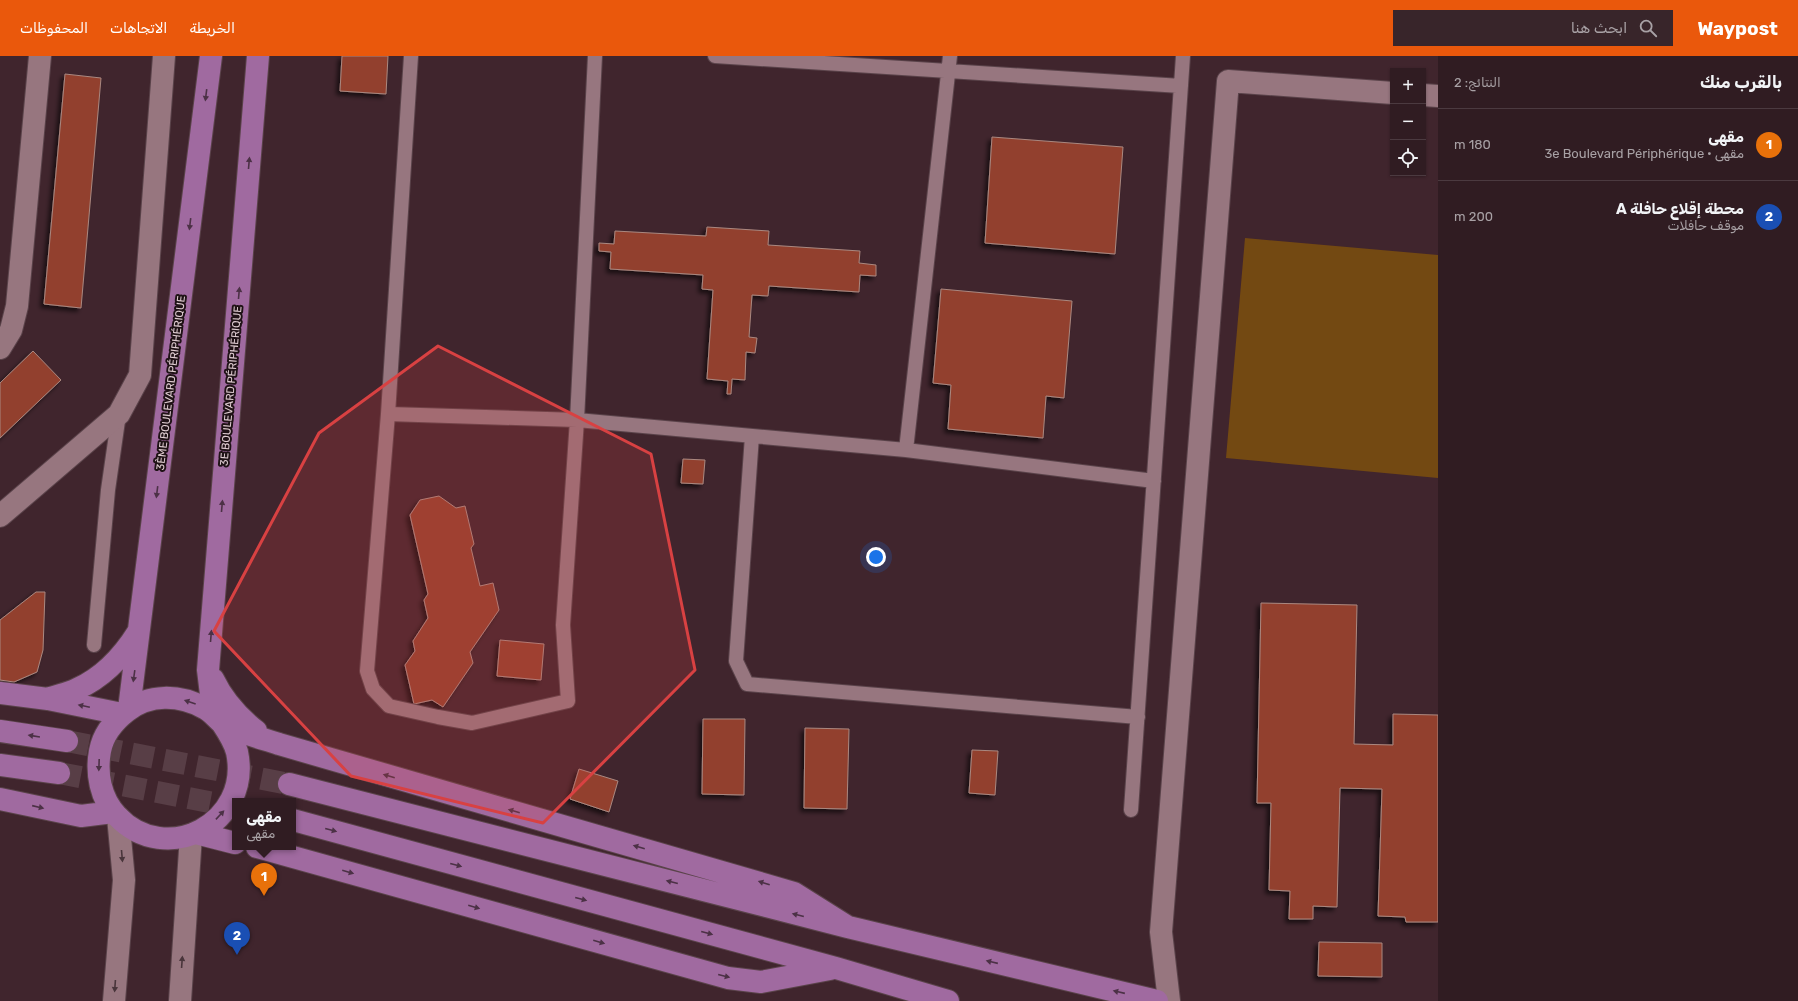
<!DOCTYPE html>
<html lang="ar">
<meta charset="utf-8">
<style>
body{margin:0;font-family:Rubik,"Noto Naskh Arabic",sans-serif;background:#38252a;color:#f1f3f6;direction:rtl}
.controls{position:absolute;right:12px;top:12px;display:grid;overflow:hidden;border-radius:0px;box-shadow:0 1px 3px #0004}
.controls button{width:36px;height:36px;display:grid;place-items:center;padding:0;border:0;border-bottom:1px solid #4b3a40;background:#301c22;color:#f1f3f6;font:20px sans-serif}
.you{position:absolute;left:876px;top:501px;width:14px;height:14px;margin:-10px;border:3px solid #fff;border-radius:50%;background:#1a73e8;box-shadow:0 0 0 6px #1a73e833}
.badge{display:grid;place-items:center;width:26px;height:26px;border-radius:50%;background:#ea580c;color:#fff;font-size:13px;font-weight:700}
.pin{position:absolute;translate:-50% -33px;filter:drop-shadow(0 1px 2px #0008)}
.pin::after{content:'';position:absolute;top:21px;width:14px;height:12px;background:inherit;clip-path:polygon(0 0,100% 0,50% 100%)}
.popup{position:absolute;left:232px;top:742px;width:64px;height:52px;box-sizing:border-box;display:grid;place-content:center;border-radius:0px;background:#301c22;filter:drop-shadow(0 1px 3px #0005);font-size:13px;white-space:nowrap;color:#a8a1a5}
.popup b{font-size:15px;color:#f1f3f6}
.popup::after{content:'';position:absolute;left:50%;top:100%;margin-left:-8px;border:8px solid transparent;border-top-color:#301c22}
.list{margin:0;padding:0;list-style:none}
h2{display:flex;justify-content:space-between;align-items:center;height:52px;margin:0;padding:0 16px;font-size:17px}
h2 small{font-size:13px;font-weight:400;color:#a8a1a5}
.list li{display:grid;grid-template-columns:26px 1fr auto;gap:12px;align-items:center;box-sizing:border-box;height:72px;padding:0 16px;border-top:1px solid #4b3a40}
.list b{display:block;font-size:15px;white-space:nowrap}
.list p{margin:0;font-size:13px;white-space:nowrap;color:#a8a1a5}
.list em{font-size:13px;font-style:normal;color:#a8a1a5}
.icon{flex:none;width:22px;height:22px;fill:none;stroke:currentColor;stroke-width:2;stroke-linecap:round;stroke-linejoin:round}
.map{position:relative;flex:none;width:1438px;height:945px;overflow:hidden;direction:ltr}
header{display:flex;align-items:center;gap:24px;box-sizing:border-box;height:56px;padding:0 20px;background:#ea580c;color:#fff}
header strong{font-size:19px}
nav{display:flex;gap:22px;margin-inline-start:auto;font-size:14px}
.search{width:280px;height:36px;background:#38252a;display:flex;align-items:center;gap:10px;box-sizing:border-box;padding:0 14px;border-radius:0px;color:#a8a1a5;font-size:15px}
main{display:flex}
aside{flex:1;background:#301c22}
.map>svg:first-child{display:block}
.green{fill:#734912}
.building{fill:#92412f;stroke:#aa8880;filter:url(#shadow)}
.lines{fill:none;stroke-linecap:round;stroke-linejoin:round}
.highway-tunnel{stroke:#583e46;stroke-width:22;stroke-dasharray:22 11;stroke-linecap:butt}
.lane-casing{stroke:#5a434a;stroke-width:16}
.street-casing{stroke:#5a434a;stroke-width:24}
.highway-casing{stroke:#5a434a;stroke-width:24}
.lane{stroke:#97767f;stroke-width:14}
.street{stroke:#97767f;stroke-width:22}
.highway{stroke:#a06aa0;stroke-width:22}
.oneway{fill:#4c3146}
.oneway2{fill:#49353b}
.marked{fill:#d84142;fill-opacity:0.2;stroke:#d84142;stroke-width:3;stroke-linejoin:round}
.labels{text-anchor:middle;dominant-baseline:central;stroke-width:4;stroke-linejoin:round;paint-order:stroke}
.street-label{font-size:11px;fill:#e0cdd2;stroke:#1f1216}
</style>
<header>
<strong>Waypost</strong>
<div class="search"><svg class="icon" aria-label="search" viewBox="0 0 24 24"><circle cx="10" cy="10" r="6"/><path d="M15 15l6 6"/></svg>ابحث هنا</div>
<nav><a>الخريطة</a><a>الاتجاهات</a><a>المحفوظات</a></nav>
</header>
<main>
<aside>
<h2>بالقرب منك<small>النتائج: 2</small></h2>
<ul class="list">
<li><span class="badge" style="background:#e8710a">1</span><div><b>مقهى</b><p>مقهى · 3e Boulevard Périphérique</p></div><em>180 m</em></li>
<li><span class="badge" style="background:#1a4fb4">2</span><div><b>محطة إقلاع حافلة A</b><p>موقف حافلات</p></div><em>200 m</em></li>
</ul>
</aside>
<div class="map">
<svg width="1438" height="945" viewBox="0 0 1438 945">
<defs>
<filter id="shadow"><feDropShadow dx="-3.5" dy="3.5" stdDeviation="2" flood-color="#0009"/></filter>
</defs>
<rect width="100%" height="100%" fill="#40252d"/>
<path class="green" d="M1245,182L1438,199V422L1226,402Z"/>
<path class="building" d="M342,0H388L386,38L340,35Z
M65,18L101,22L81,252L44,248Z
M992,81L1123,91L1115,198L985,187Z
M707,171L769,175L768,189L860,195L859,207L876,209V220L860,219L859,236L769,230L768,240L752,239L749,281L757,282L755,297L746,296L745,324L732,323L731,338H727L728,325L707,323L713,234L702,233L703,219L610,213L611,196L599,195V187L614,188L615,175L706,180Z
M941,233L1072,245L1064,342L1046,340L1043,382L948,373L951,329L933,327Z
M33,295L61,324L0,382V327Z
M683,403L705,404L703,428L681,427Z
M439,440L456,452L465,450L474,488L471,492L480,530L493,527L499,554L470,596L473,607L443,651L432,644L414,648L405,609L415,595L413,585L428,562L424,544L428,538L410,459L420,444Z
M36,536H45L43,594L37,616L14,626L0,624V564Z
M1261,547L1357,549L1354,688L1393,689V658L1438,659V866H1406L1405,861L1378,860L1382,733L1340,732L1337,851L1313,850V863H1289L1290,835L1269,834L1271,747H1257Z
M500,584L544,588L541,624L497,620Z
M703,663H745L744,739L702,738Z
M805,672L849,673L847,753L804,752Z
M972,694L998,695L995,739L969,737Z
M579,713L618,725L609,756L570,743Z
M1319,886L1382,887V921L1318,920Z"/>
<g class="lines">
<path class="highway-tunnel" d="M67,685L289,728
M59,717L235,751"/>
<defs>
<path id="lane" d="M411,0L388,358L367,615L373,633L389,650L438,661L472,667L568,645L563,569L577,364L595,0
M715,0L1181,30
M388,358L577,364L906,394L1154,425
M752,380L736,605L747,628L1138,661
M906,394L950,0
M94,589L108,434L119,358
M1131,754L1183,0"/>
<path id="street" d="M1423,39L1438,40
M0,292L11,274L17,250L40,0
M0,460L119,358L140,319L164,0
M114,945L124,824L118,761
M180,945L191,779
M1169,945L1161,876L1228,25L1393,37"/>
<path id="highway" d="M213,623C223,644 237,660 256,675
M0,637L48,643L122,658
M50,642C59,639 69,637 77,633C104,621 123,600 138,576
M129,653L211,0
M216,660L212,647L208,614L258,0
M222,667C228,676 234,685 237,696C252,767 166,812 117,760C100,742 96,717 100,695C103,679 114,665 127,655C149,638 179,638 204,652C211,655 216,662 222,667C239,677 261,682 279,688L794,837L848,871
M0,675L67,685
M0,709L59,717
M289,728L848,871L1157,945
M0,743L81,760L113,756
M293,764L836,912L948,945
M196,777L235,787
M257,791L728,922L761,926L830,913"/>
</defs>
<use href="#lane" class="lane-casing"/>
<use href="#street" class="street-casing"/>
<use href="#highway" class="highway-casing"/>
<use href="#lane" class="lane"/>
<use href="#street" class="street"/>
<use href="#highway" class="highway"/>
</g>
<defs><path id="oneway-solid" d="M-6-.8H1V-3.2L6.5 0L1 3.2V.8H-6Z"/></defs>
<g class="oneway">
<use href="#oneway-solid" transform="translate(206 39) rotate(97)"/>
<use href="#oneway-solid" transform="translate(249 107) rotate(-85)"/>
<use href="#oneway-solid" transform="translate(190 168) rotate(97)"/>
<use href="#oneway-solid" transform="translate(239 237) rotate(-85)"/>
<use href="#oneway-solid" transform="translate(157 436) rotate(97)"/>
<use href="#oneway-solid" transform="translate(222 450) rotate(-85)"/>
<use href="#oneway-solid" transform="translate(211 580) rotate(-85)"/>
<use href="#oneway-solid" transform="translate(134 620) rotate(98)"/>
<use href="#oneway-solid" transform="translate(190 646) rotate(-161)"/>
<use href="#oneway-solid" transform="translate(84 650) rotate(-168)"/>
<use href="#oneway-solid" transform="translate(34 680) rotate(-171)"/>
<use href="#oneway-solid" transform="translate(99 709) rotate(92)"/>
<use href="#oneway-solid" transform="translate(389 720) rotate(-164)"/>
<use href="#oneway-solid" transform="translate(38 751) rotate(13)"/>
<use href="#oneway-solid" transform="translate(514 755) rotate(-164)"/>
<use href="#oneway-solid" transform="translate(220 759) rotate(-47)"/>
<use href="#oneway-solid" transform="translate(331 774) rotate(15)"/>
<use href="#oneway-solid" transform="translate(639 791) rotate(-164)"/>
<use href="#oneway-solid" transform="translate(456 809) rotate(15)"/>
<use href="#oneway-solid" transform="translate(348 816) rotate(16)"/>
<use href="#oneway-solid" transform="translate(672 826) rotate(-166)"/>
<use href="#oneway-solid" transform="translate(764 827) rotate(-162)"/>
<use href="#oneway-solid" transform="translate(581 843) rotate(15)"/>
<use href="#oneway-solid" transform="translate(474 851) rotate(16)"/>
<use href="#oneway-solid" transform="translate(798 859) rotate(-166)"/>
<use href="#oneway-solid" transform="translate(707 877) rotate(15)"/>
<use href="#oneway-solid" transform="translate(599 886) rotate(16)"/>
<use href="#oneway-solid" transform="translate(992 906) rotate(-167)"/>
<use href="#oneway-solid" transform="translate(724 920) rotate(14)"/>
<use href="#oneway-solid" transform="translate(1119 936) rotate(-167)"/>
</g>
<g class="oneway2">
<use href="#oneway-solid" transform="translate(122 800) rotate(85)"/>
<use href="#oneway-solid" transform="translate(182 906) rotate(-86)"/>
<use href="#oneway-solid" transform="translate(115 930) rotate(94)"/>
</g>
<path class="marked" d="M438,290L651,398L695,614L543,767L351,720L214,575L319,377Z"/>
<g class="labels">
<g class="street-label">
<text transform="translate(171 327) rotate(-83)">3ÈME BOULEVARD PÉRIPHÉRIQUE</text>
<text transform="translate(231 330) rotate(-85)">3E BOULEVARD PÉRIPHÉRIQUE</text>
</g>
</g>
</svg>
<div class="controls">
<button>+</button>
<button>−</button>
<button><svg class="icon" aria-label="locate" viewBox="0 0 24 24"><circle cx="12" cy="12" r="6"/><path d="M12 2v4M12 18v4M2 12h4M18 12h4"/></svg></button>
</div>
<div class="you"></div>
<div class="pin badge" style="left:264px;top:840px;background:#e8710a">1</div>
<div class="popup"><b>مقهى</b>مقهى</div>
<div class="pin badge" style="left:237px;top:899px;background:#1a4fb4">2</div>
</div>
</main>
